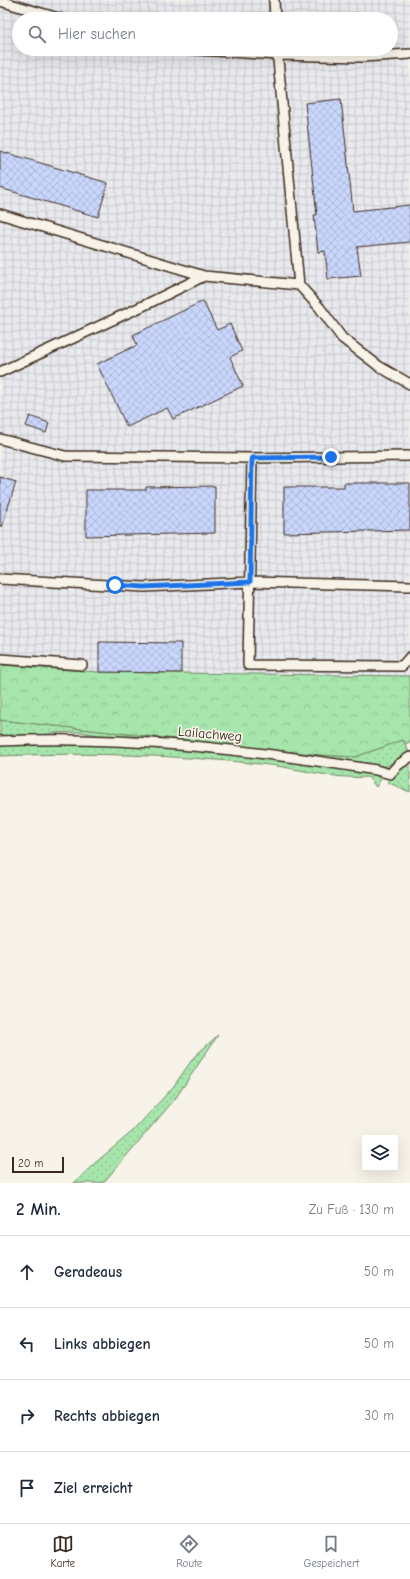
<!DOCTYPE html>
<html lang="de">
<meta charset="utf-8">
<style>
body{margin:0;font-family:"Comic Neue",sans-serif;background:#f6f6f7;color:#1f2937}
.controls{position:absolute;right:12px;bottom:12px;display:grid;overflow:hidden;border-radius:0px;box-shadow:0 4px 16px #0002}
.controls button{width:36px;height:36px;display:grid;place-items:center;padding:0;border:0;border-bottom:1px solid #e0e1e3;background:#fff;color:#1f2937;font:20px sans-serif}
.scale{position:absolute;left:12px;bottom:10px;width:52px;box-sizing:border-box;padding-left:4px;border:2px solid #3b2a1e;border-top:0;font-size:11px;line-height:14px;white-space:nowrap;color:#3b2a1e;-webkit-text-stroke:3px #f7f3e8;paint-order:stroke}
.stop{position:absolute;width:12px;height:12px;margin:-9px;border:3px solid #1a73e8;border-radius:50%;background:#fff}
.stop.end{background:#1a73e8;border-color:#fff;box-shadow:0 1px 4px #0008}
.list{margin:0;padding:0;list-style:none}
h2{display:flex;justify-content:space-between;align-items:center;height:52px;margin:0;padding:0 16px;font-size:17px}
h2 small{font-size:13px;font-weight:400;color:#747a83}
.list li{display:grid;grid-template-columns:26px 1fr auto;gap:12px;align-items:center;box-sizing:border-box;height:72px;padding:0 16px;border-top:1px solid #e0e1e3}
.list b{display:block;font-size:15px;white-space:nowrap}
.list em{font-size:13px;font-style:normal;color:#747a83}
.icon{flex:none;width:22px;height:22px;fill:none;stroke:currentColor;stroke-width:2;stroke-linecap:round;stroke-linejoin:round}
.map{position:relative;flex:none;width:410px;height:1183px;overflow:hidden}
.search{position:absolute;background:#fff;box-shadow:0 4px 16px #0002;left:12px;right:12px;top:12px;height:44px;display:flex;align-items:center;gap:10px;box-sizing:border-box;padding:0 14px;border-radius:22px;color:#747a83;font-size:15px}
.sheet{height:340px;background:#fff}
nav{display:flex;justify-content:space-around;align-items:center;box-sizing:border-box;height:56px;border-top:1px solid #e0e1e3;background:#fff;font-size:11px;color:#747a83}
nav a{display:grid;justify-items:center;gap:2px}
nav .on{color:#3b2a1e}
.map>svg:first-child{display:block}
.industrial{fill:url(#industrial-grid);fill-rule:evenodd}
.grass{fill:url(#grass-dots);stroke:#708865}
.forest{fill:url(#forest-crowns);stroke:#708865}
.building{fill:url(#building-cross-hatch);stroke:#3b2a1e}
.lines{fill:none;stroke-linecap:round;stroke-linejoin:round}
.service-casing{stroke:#3b2a1e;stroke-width:12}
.service{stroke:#f7f3e8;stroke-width:9}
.route{stroke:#1a73e8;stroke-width:5}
.labels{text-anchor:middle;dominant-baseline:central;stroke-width:3.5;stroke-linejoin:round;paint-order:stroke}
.street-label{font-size:14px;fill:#3b2a1e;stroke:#f7f3e8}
</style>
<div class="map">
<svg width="410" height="1183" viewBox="0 0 410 1183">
<defs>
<pattern id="industrial-grid" width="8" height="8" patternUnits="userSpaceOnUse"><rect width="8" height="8" fill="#e9eaee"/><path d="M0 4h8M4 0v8" fill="none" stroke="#c9c9cc"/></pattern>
<pattern id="grass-dots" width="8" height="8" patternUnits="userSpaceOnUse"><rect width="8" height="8" fill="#a6e5ac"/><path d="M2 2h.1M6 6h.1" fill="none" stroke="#90c594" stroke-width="1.8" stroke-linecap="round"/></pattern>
<pattern id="forest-crowns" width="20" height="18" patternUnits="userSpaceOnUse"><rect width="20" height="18" fill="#a6e5ac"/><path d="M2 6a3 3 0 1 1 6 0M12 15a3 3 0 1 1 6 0" fill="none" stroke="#90c594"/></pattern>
<pattern id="building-cross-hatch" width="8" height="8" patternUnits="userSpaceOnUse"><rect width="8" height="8" fill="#c9d6fd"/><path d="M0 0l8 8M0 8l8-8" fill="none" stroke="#aeb8d8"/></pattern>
</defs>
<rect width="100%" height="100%" fill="#f7f3e8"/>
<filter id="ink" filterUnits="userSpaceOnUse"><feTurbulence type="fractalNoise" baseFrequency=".025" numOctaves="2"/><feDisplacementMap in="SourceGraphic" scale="8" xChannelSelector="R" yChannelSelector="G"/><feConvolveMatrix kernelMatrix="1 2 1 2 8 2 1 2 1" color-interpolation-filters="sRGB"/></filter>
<g filter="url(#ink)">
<path class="industrial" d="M0,0H410V729H84L0,720ZM19,19H391V49H19Z"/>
<path class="grass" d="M0,720L321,755L355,757L403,740L409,752L387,766L375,768L101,739L98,735L80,732L50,733V736L0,738Z
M0,743H99L271,756L380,775L381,779L376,787L368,777C332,780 296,767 260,764C174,755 87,752 0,756Z
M410,759V792L387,782Z
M218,1035L175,1099L103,1183H74L95,1163L133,1131L173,1087L194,1057Z"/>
<path class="forest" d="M0,665L99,672L410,676V742L405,744L403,740L355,757L321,755L0,720Z"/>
<path class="building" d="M341,99L353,211L410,205V242L357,247L361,276L328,279L325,251L318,252L314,215H317L305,103Z
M0,151L108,183L98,217L0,188Z
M203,301L217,330L230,324L242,351L230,357L243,386L173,419L167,408L127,427L97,364L137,345L133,335Z
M30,416L49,423L46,433L26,426Z
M0,477L16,482L2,527L0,526Z
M344,483H410V530L284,533V487H344Z
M215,486V533L86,536V490H146V487Z
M99,642L181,643V673L99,672Z"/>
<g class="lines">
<defs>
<path id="service" d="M274,0L275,19
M0,1L62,19
M181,49L278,55L362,57L410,54
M277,49L299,285
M0,214L204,276
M0,372L147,304L204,276L299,285L320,308L342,338L380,367L410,384
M0,439L65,456L252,458L410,456
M252,458L248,665L402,666L410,657
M0,579L144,587L250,582L410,586
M0,659L82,665
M0,741C126,735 252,750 376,770L390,774L398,765L410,757"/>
</defs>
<use href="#service" class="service-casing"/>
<use href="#service" class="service"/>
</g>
</g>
<g class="lines" filter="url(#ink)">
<path class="route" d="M115,585L144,587L250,582L252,458L331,457"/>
</g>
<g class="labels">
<g class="street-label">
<text transform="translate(210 734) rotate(5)">Lailachweg</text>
</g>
</g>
</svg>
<div class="controls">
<button><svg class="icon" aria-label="layers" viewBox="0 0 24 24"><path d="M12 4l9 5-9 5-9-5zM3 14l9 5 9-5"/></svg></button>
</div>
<div class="scale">20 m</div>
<div class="stop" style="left:115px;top:585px"></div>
<div class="stop end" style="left:331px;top:457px"></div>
<div class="search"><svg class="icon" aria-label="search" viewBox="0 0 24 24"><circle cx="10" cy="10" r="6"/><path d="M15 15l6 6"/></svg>Hier suchen</div>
</div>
<section class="sheet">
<h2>2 Min.<small>Zu Fuß · 130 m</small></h2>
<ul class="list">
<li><svg class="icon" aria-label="ahead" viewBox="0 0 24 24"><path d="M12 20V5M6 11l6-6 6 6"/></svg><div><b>Geradeaus</b></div><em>50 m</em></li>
<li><svg class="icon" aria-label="left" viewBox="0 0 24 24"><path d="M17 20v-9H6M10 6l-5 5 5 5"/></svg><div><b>Links abbiegen</b></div><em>50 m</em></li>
<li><svg class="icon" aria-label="right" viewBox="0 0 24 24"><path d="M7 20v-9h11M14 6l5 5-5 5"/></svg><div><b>Rechts abbiegen</b></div><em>30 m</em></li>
<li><svg class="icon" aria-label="arrive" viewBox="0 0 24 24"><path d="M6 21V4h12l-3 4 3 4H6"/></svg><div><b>Ziel erreicht</b></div></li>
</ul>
</section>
<nav>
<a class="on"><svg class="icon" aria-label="map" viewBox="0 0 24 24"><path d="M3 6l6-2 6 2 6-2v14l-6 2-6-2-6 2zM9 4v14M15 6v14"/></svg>Karte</a>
<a><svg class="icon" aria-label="directions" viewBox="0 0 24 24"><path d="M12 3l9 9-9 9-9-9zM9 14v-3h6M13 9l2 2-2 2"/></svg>Route</a>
<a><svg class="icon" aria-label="saved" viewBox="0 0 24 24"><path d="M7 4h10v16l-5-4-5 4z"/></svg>Gespeichert</a>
</nav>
